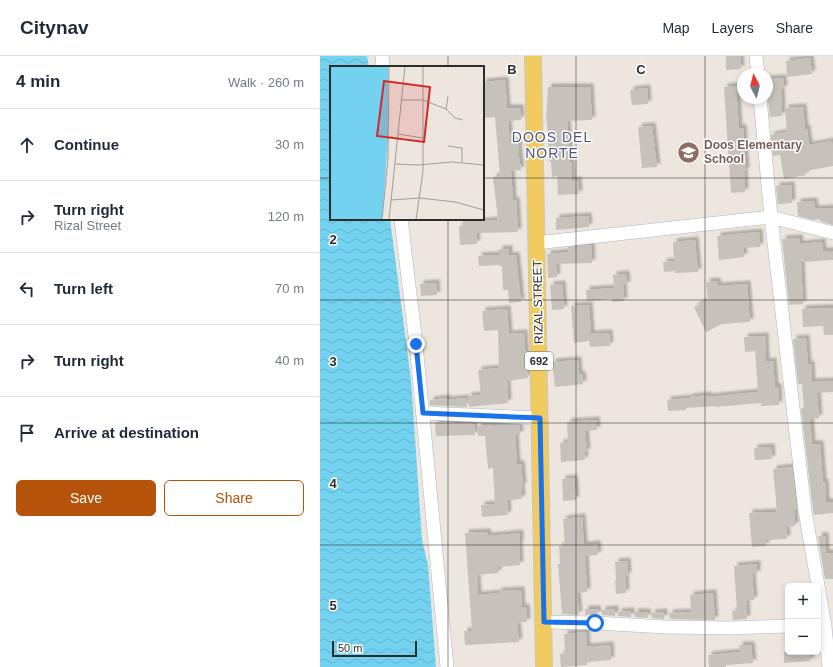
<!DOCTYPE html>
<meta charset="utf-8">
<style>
body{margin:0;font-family:Arial,sans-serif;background:#f2f2f3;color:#1f2937}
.controls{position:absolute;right:12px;bottom:12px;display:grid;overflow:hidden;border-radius:6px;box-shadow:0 2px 6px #0003}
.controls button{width:36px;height:36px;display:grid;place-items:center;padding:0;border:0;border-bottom:1px solid #e0e1e3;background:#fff;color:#1f2937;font:20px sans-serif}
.compass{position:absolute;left:417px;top:12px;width:36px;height:36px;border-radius:50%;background:#fff;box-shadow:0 2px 6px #0003;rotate:353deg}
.scale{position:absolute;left:12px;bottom:10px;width:85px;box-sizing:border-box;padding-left:4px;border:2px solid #2c2c2c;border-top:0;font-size:11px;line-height:14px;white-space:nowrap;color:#2c2c2c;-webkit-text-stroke:3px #fff;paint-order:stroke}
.stop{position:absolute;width:12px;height:12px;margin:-9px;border:3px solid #1a73e8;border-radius:50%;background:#fff}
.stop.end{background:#1a73e8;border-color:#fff;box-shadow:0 1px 4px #0008}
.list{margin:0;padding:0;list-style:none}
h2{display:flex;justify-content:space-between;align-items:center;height:52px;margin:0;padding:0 16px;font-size:17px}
h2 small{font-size:13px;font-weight:400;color:#747a83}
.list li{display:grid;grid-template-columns:26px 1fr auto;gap:12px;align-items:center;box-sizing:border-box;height:72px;padding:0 16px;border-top:1px solid #e0e1e3}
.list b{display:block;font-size:15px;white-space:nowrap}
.list p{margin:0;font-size:13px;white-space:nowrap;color:#747a83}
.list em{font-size:13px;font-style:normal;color:#747a83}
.actions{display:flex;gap:8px;padding:12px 16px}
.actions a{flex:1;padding:9px 0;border:1px solid #b45309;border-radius:6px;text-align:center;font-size:14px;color:#b45309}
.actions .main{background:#b45309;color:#fff}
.icon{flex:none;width:22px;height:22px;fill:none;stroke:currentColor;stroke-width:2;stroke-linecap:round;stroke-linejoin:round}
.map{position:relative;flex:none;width:513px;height:611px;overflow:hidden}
header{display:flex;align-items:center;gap:24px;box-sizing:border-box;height:56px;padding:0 20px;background:#fff;border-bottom:1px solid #e0e1e3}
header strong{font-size:19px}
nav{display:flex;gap:22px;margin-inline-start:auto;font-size:14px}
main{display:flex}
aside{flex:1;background:#fff}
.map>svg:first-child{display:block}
.water{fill:url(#water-waves)}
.building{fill:#c6c1ba;filter:url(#shadow)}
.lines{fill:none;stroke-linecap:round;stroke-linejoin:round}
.minor-casing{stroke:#b2b5bf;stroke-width:14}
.major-casing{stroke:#c8c8c8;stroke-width:18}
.minor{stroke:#fff;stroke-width:13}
.major{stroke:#f1cb60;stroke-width:16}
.route{stroke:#1a73e8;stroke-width:5}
.grid{fill:none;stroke:#2c2c2c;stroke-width:1;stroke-opacity:0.55}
.labels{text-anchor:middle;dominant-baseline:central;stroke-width:3;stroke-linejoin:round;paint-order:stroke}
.shield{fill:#fff;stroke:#6b6b6b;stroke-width:1}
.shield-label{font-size:11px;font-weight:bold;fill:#2c2c2c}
.education-label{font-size:12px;font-weight:bold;fill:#785e54;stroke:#fff;text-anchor:start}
.street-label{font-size:12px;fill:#2c2c2c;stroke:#fff}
.quarter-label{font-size:14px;letter-spacing:1px;fill:#4c567d;stroke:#fff}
.inset-road{fill:none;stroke:#a09c97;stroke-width:1}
.view{fill:#d62828;fill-opacity:0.15;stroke:#d62828;stroke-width:2}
.inset-edge{fill:none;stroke:#2c2c2c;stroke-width:2}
.grid-label{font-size:13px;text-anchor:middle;font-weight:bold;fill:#2c2c2c;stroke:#fff;stroke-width:3;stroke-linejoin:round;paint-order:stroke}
</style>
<header>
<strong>Citynav</strong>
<nav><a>Map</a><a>Layers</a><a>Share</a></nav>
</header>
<main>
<aside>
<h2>4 min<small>Walk · 260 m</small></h2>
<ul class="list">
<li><svg class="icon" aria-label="ahead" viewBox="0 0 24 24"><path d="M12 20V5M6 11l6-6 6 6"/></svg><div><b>Continue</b></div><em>30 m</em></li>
<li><svg class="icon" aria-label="right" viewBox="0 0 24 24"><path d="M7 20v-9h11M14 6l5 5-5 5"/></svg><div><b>Turn right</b><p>Rizal Street</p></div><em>120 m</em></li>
<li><svg class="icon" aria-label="left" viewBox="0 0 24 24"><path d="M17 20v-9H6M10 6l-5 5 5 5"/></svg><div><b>Turn left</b></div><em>70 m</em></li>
<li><svg class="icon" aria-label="right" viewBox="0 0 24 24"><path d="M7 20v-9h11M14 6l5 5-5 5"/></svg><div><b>Turn right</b></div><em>40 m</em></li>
<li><svg class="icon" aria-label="arrive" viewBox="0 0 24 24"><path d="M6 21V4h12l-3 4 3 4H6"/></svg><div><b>Arrive at destination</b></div></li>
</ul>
<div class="actions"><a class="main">Save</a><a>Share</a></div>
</aside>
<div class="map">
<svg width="513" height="611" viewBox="0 0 513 611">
<defs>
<pattern id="water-waves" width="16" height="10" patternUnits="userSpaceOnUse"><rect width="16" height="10" fill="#72d2ef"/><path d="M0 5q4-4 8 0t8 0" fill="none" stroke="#63b4cd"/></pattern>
<filter id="shadow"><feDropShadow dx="3.5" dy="-3.5" stdDeviation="1" flood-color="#0004"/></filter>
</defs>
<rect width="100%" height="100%" fill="#ede6de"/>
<path class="water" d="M0,0H47L49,11H11V163H70L91,324L102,484L108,509L116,611H0Z"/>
<path class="building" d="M406,0H420L421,13L406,14Z
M490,2L492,18L467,21L466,5Z
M463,22L464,33H461L462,60L450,61L447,38V23Z
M185,24L187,52H200L201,64L188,65L190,86L198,85L199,101L201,114L191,115L193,145L196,144L198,176L156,177L157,188L140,189L139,170H143V163H152V166L178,164L173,121L180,120L175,61L163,62V26Z
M416,30L419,72H423L426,115H424L425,136L411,137L404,31Z
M228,31H270L272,64L247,65L250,106H251L252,125L258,124L259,138L238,139L237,120L232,121L231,105H229L227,65H226Z
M327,32L328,48L312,49L310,34Z
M483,51L485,73H487L489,89L512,85L513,110L485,115L486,119L464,123L460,99L453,100L451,79L467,76L465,52Z
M332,70L337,111L322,112L318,71Z
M471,129L472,147L458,148L456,130Z
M494,145L495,153L513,152V169L500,165V163L493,164L478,160L477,146Z
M268,160L269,171L236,174V162Z
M439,176L440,191L423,192L424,201L399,204L397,180Z
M479,182L480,188L502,186L503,195H513V204L481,206L483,248L469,249L462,183Z
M375,184L378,216L355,217V215L344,216L343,206L354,205L353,186Z
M271,189L272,207L236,208L237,221L228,222L227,198L249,196L248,191Z
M179,193H189V200L196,199L201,246L189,247L188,234H183L182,210H179V209L159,210L158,200L179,199Z
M306,218L307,229H303L304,245L292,246V243L267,245L266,234L294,232L293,219Z
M397,225L398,230L427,228L430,266L402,268L386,276L374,251L388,244L386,226Z
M116,227L117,239L101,240L100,228Z
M242,228L244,253L232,254L230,229Z
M269,249L271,278L289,277L290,290L270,291L269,285L254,287L251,250Z
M502,252H513V279H504L503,270L483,271L482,253Z
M187,253L189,278L204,277L206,308L208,322L187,325L188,347L149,351L148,340L161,339L158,314L179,312L178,274L164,275L162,255Z
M445,280L446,306L453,305L455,331H458L459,349L441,350V347L396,351V350L366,352V354L348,355L347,344L370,342V341L388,339V341L438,336L435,295L425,296L424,281Z
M486,282L488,309L491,308L492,326L513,325V336L497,337L499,362L490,363L492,388H500L503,426H505L506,446H513V457L494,459L493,454L481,352H484L482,328H478L473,283Z
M258,304L259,319L262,318L263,328L235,331L232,306Z
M127,342V344L146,342L147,351L110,349V344Z
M276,364L277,374L265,375L267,396H264L265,404L241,406L240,387L248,386L247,366Z
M115,366L154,368L155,379L116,380Z
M174,369V370L199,369L200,379H195L197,408H201L203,430L201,431L202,443L187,444L188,459L162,461L161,449L175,448L173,412L168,413L165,380H158L157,370Z
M451,391L452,403L435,404L434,392Z
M472,411L477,454H474L475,470L466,471L467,483L445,484L446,490L432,491L429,457L457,456L453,413Z
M254,422L256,444L243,445L242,423Z
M262,461L264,489L277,488L278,499L265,500L267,536L257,537L259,559L242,558L238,508H240L239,490H245L243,463Z
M167,476L168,480L200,477V488H199L200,509L178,511V517L157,519L158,539L179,537V535L201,534L202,552L206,551L207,566L197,567L199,586L145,589L144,575H152L145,477Z
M498,480H505L506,497H513V523H505Z
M307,505L308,520H305L306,537L296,538L295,524H296L295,506Z
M437,508V518H432L434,544L426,545L427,563L413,564L412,555L417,554L414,510Z
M393,537L395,564L350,563L349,557L371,556L370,539Z
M265,553H277L278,559H265Z
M295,553V560L282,559V554Z
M311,555V561L298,560V556Z
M314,556H327L328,562L315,561Z
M344,556V563L332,562L331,557Z
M266,576L267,591L290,589L291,604L267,606V609L241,611L240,598H245L244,578Z
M419,589H431L433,607L406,609V611H389L388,599L420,596Z
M464,596H489L490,605L464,607Z"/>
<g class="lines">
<defs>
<path id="minor" d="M62,0L63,11
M436,0L438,18
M440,42L451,161L485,455L505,570L509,611
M81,163L96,288L127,611
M216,187L451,161L513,177
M103,357L220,362
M224,566L275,567L346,571L411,572L468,570"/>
<path id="major" d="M213,0L224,611"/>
</defs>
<use href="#minor" class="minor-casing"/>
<use href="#major" class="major-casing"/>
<use href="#minor" class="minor"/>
<use href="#major" class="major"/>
</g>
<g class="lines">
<path class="route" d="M96,288L103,357L220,362L224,566L275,567"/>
</g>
<path class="grid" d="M128,0V11M256,0V611M385,0V611M0,122H11M163,122H513M128,163V611M0,244H513M0,367H513M0,489H513"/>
<defs>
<symbol id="school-disc" viewBox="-11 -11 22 22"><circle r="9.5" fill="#8d6e63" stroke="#fff"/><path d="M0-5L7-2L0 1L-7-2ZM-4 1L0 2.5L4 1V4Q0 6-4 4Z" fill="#fff"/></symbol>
</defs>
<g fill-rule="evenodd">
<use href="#school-disc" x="356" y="84" width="25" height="25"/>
</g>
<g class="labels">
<rect class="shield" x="205" y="296" width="28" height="18" rx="3"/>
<g class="shield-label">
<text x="219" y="305">692</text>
</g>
<g class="education-label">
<text x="384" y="89">Doos Elementary<tspan x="384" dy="14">School</tspan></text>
</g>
<g class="street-label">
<text transform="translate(218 246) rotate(-91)">RIZAL STREET</text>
</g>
<g class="quarter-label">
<text x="232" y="81">DOOS DEL<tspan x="232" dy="16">NORTE</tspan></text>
</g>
</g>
<g transform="translate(10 10)">
<rect width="154" height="154" fill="#ede6de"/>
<path d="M0,0H58V72L52,154H0Z" fill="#72d2ef"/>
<path class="inset-road" d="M71,34H93L116,43L125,52L133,54M116,43L118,30M68,68L93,72M118,80L132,82V96M65,98L88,99L122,96L154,99M61,134L90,132L125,136L154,144M52,154L58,92L59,0M59,154L75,0M86,154L93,105V0"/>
<path class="view" d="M54,15L100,21L94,76L47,70Z"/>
<rect width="154" height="154" class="inset-edge"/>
</g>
<g class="grid-label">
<text x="192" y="18">B</text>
<text x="321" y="18">C</text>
<text x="13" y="188">2</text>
<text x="13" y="310">3</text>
<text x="13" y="432">4</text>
<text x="13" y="554">5</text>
</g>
</svg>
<div class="controls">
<button>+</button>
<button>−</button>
</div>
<svg class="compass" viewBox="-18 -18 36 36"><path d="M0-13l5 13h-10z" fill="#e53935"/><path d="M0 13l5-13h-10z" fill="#747a83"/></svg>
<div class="scale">50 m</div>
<div class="stop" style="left:275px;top:567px"></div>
<div class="stop end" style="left:96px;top:288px"></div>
</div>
</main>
